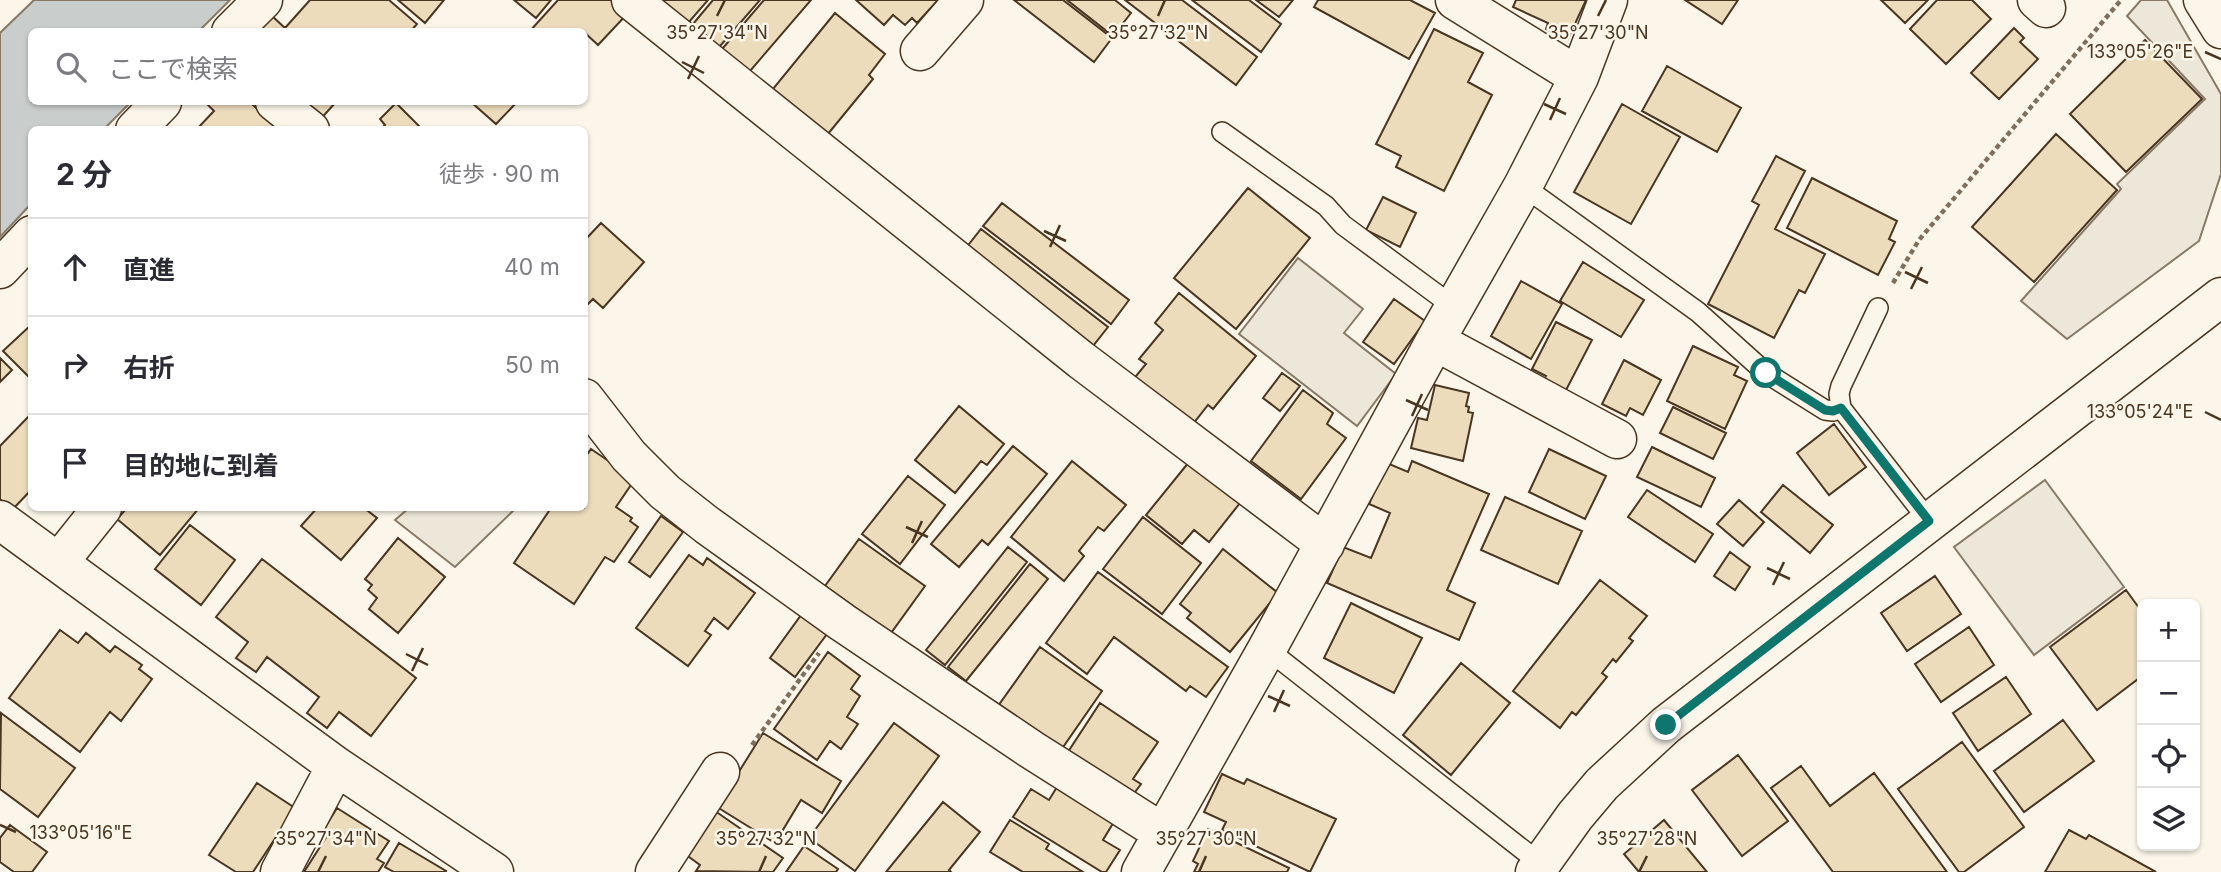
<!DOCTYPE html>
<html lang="ja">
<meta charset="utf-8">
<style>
body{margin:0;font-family:Inter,"Noto Sans JP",sans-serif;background:#f2f2f3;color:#2b2b33}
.controls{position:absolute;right:21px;bottom:21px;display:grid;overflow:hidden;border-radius:10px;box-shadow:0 2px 5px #0004}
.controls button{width:63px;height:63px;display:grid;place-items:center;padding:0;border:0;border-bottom:2px solid #e1e1e2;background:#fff;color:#2b2b33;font:35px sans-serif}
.stop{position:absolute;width:21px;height:21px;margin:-16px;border:5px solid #0f766e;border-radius:50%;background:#fff}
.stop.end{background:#0f766e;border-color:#fff;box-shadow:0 2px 7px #0008}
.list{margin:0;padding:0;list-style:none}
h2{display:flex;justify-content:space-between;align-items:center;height:91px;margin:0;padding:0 28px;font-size:30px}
h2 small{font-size:23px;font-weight:400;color:#7c7c81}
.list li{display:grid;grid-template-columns:46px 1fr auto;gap:21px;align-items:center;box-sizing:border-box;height:98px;padding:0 28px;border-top:2px solid #e1e1e2}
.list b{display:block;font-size:26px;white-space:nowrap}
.list em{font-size:23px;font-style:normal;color:#7c7c81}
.icon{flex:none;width:38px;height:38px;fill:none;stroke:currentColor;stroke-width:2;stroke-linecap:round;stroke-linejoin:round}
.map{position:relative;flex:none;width:2221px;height:872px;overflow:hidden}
.search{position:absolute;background:#fff;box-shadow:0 2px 5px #0004;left:28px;top:28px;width:560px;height:77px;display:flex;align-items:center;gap:18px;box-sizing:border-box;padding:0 24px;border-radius:10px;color:#7c7c81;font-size:26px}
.panel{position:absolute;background:#fff;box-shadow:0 2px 5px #0004;left:28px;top:126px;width:560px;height:385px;border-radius:10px}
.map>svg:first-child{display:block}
.parking{fill:#ede7d9;stroke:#887966;stroke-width:2}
.water{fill:#c9cecd;stroke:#887966;stroke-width:2}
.building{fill:#ecdcbc;stroke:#4a3520;stroke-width:2}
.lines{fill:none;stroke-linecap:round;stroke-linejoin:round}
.service-casing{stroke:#4a3520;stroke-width:22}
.minor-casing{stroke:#4a3520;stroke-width:41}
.tertiary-casing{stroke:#4a3520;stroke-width:41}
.path{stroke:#7f6f5c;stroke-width:4.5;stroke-dasharray:5 3.5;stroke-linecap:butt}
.service{stroke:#fbf6e9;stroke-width:19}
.minor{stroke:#fbf6e9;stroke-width:38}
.tertiary{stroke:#fbf6e9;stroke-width:38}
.route{stroke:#0f766e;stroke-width:9}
.ticks{fill:none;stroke:#4a3520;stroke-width:2.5}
.ticks-label{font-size:18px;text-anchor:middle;fill:#4a3520;stroke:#fbf6e9;stroke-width:5;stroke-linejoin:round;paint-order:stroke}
</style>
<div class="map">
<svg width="2221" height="872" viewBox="0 0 2221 872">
<rect width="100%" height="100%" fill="#fbf6e9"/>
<path class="parking" d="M2141,0H2167L2221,94V174L2199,241L2067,339L2021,301L2121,189L2117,184L2205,99L2127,16Z
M1298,258L1363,309L1344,333L1396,374L1357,426L1239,334Z
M2045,480L2124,587L2034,655L1954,547Z
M409,508H516L455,567L395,520Z"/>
<path class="water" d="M34,0H230L199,31L32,32V102H131L104,129L32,130L31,204L0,237V33Z"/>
<path class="building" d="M310,0H389L417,24L410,32H258L272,16L285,28Z
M398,0H444L425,23Z
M514,0H551L536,18Z
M558,0H616L629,12L598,45L584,32H529Z
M662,0H708L682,30L656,8Z
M713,0H760L714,53L688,30Z
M764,0H811L744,78L717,55Z
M856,0H938L917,23L912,18L905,25L893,15L884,25Z
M1014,0H1063L1112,38L1094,62Z
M1067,0H1115L1131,13L1113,36Z
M1125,0H1182L1257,57L1236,85Z
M1192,0H1249L1281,24L1261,52Z
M1256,0H1293L1279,17Z
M1318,0H1410L1435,13L1409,59L1314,7Z
M1516,0H1586L1568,39L1546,29L1548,23L1513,7Z
M1685,0H1738L1722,24Z
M1881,0H1928L1905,23Z
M1937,0H1972L1991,19L1946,64L1910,29Z
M835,13L885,54L869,75L873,79L823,140L768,95Z
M2014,28L2024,38L2020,42L2038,59L1999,99L1971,73Z
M1434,29L1483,53L1468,82L1492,95L1444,191L1396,167L1401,156L1376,144Z
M2145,40L2202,99L2126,172L2070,114Z
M1667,66L1741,108L1717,152L1642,111Z
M211,102H250L279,130H196L214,111L208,105Z
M293,102H336L317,123Z
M471,102H517L496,124Z
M396,103L423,130H380L385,125L380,119Z
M1622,104L1680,137L1631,224L1574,192Z
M2056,134L2117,190L2034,282L1972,227Z
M1776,156L1805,171L1775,229L1825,254L1805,293L1799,290L1774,338L1708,304L1759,205L1752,201Z
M1812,178L1897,221L1889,239L1895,242L1878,275L1787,228Z
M1248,188L1310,238L1236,329L1174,278Z
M1383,197L1416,213L1400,247L1366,230Z
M1002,203L1129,300L1111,324L983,226Z
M601,223L644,262L603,308L593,299L584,308V241Z
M981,229L1108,327L1089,351L962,253Z
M1583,262L1644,300L1621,337L1560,301Z
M1521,281L1562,304L1531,359L1491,336Z
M1179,293L1256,356L1213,409L1208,405L1189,429L1131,382L1146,364L1139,359L1163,330L1155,323Z
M1394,299L1425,321L1394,364L1363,342Z
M1556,322L1592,340L1564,394L1542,383L1546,376L1532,369Z
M32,324V380L3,351Z
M1693,346L1738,367L1734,375L1747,381L1725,429L1667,401Z
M0,358L12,370L0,382Z
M1624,360L1661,380L1643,415L1630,408L1626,416L1602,404Z
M1282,373L1300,386L1280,411L1263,398Z
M1435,385L1469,393L1466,406L1469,407L1468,412L1473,413L1463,461L1411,448L1418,418L1427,420Z
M1303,390L1333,413L1327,424L1346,438L1301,499L1251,461Z
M959,406L1004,444L987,465L981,461L955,493L915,460Z
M1673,407L1726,433L1713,459L1660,433Z
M29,416L32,418V489L12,510L0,499V446Z
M1834,424L1866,467L1829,495L1797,453Z
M1013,446L1047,474L988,545L982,540L959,567L931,544Z
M1652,447L1715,478L1701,507L1637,477Z
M591,449L635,479L616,507L632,518L630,521L638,527L614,562L605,557L574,604L514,563L551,508H584V459Z
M1549,449L1606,476L1585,519L1529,492Z
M1072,461L1126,505L1104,531L1098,527L1079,551L1084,556L1064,581L1011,537Z
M1412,461L1489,494L1447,590L1475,603L1459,640L1327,583L1343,547L1371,558L1390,513L1369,504L1387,463L1408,472Z
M1189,462L1240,503L1209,542L1194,530L1182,544L1146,515Z
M908,476L945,505L900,564L862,534Z
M1783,485L1833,525L1810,553L1761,512Z
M1647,490L1713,534L1695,562L1628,517Z
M1505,497L1582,531L1558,584L1481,550Z
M1739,500L1764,522L1743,546L1717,524Z
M127,508H199L160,555L117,519Z
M317,508H364L377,518L341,560L301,526Z
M661,516L683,532L650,577L629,562Z
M1143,517L1201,563L1162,614L1103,569Z
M190,525L235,560L201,605L155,569Z
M398,538L445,577L398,633L369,609L377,598L368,590L372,585L365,579Z
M859,539L925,586L891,633L825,586Z
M1008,547L1027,562L945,665L926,650Z
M1223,549L1278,593L1230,652L1187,618L1191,613L1180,604Z
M1730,552L1750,567L1735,590L1714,576Z
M689,555L703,565L707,558L755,593L728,629L714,618L705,631L711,635L688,666L636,628Z
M262,559L416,678L371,736L339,712L327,728L307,713L319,697L267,657L256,672L236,658L248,642L216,617Z
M1030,564L1048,579L966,681L948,667Z
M1098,572L1228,667L1206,697L1190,686L1186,691L1114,637L1087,674L1046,643Z
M1935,576L1961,614L1907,651L1881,613Z
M1600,580L1647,616L1629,638L1633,641L1616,662L1613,659L1602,673L1607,677L1576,715L1572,712L1560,728L1513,691Z
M2126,590L2142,612V676L2097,710L2050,647Z
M1351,603L1422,638L1394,693L1324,658Z
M804,611L830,630L795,677L770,658Z
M1969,627L1994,665L1941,702L1915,664Z
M60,630L78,643L86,633L110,652L115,646L142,665L139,669L152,679L121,721L110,712L80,752L9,698Z
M1040,647L1102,691L1061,750L998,706Z
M828,652L860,676L851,689L860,696L847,717L858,724L841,749L830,741L817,760L774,729Z
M1461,663L1510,703L1451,775L1403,735Z
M2006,677L2031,714L1978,751L1953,713Z
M1100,703L1158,742L1133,779L1141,784L1130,799L1066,755Z
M1,713L75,768L38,817L0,789Z
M2063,720L2094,761L2024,812L1994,771Z
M894,723L939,756L855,871L809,838Z
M763,733L841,781L822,813L801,800L775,843L717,807Z
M1962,742L2024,827L1964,872H1959L1898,789Z
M1738,755L1788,821L1742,856L1692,790Z
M1801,766L1830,806L1874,773L1947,872H1833L1771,788Z
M1222,774L1244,784L1247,779L1336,819L1310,872L1222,830L1226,822L1204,812Z
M1062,779L1118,815L1103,840L1120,850L1106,872H1102L1013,817L1031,789L1049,800Z
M257,783L295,808L253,872H236L209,855Z
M943,802L980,832L949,870L951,872H886Z
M337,808L389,841L377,859L384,863L378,872H304L327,836L322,832Z
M715,811L783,858L773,872L696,871L700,865L685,854Z
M1010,820L1049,844L1046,849L1083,872H1023L990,852Z
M1664,820L1707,872H1639L1624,854Z
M10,825L47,852L32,872H14L0,862V838Z
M1208,829L1289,868L1287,872H1194L1198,864L1193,861Z
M2069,830L2086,839L2089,835L2156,872H2045Z
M399,843L446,871L445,872H394L385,867Z
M804,846L838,869L836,872H786Z"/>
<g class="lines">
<defs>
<path id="service" d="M1222,132L1326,206L1343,225L1454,307
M1523,186L1698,312L1766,373L1825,410L1833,411L1841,408
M1878,308L1841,386L1839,394L1841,408L1929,521
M1267,649L1541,864"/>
<path id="minor" d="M631,0L1081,360L1325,544
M1455,0L1579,77
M2037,0L2046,8
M231,32L263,0
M920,51L964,0
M275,102L310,130
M135,130L162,102
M0,269L32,235
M1435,341L1617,439
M584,398L629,456L665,492L707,525L842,622L1032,750L1163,833
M0,520L336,766L494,872
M59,562L102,508
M280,872L336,766
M655,872L720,772
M1141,872L1267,649L1435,341L1523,186L1579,77L1608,0"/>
<path id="tertiary" d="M2203,0L2221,29
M1535,872L1575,816L1602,784L1666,725L2221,297"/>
</defs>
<use href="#service" class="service-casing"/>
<use href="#minor" class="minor-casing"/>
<use href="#tertiary" class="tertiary-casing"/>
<path class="path" d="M1893,283L1919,240L2121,0
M752,745L819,653"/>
<use href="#service" class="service"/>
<use href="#minor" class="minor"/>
<use href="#tertiary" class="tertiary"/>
</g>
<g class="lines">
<path class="route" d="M1666,725L1929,521L1841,408L1833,411L1825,410L1766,373"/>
</g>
<path class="ticks" d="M717,16L725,0M1158,16L1165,0M1598,16L1606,0M2205,52L2221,59M682,62L704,73M688,79L699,56M1544,104L1566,114M1550,120L1560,98M1044,231L1066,241M1050,247L1060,225M1905,272L1928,283M1911,289L1922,267M1406,400L1428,410M2205,412L2221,420M1412,416L1422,394M906,527L928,537M912,543L922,521M1767,568L1790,579M1773,585L1784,562M406,654L428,665M412,671L423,648M1268,696L1290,706M1274,712L1284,690M0,825L16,832M318,872L326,856M759,872L766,856M1199,872L1206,856M1639,872L1647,856"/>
<g class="ticks-label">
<text x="717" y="39">35°27'34"N</text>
<text x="1158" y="39">35°27'32"N</text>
<text x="1598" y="39">35°27'30"N</text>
<text x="2140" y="58">133°05'26"E</text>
<text x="2140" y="418">133°05'24"E</text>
<text x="81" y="839">133°05'16"E</text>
<text x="326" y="845">35°27'34"N</text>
<text x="766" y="845">35°27'32"N</text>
<text x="1206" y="845">35°27'30"N</text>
<text x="1647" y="845">35°27'28"N</text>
</g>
</svg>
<div class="controls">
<button>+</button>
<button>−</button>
<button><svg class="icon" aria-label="locate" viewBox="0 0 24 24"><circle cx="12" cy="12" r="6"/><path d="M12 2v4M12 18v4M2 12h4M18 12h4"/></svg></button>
<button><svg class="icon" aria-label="layers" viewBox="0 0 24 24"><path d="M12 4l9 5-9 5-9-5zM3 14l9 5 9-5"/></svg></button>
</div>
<div class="stop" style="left:1766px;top:373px"></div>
<div class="stop end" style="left:1666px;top:725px"></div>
<div class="search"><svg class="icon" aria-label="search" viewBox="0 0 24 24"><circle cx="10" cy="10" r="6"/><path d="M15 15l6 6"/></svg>ここで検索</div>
<section class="panel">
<h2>2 分<small>徒歩 · 90 m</small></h2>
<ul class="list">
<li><svg class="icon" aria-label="ahead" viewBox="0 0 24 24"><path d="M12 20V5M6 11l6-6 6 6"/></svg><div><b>直進</b></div><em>40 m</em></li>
<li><svg class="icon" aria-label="right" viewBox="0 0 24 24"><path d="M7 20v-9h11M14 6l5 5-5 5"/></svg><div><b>右折</b></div><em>50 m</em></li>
<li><svg class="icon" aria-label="arrive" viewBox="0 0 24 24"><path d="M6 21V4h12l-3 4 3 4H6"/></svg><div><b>目的地に到着</b></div></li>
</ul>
</section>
</div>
